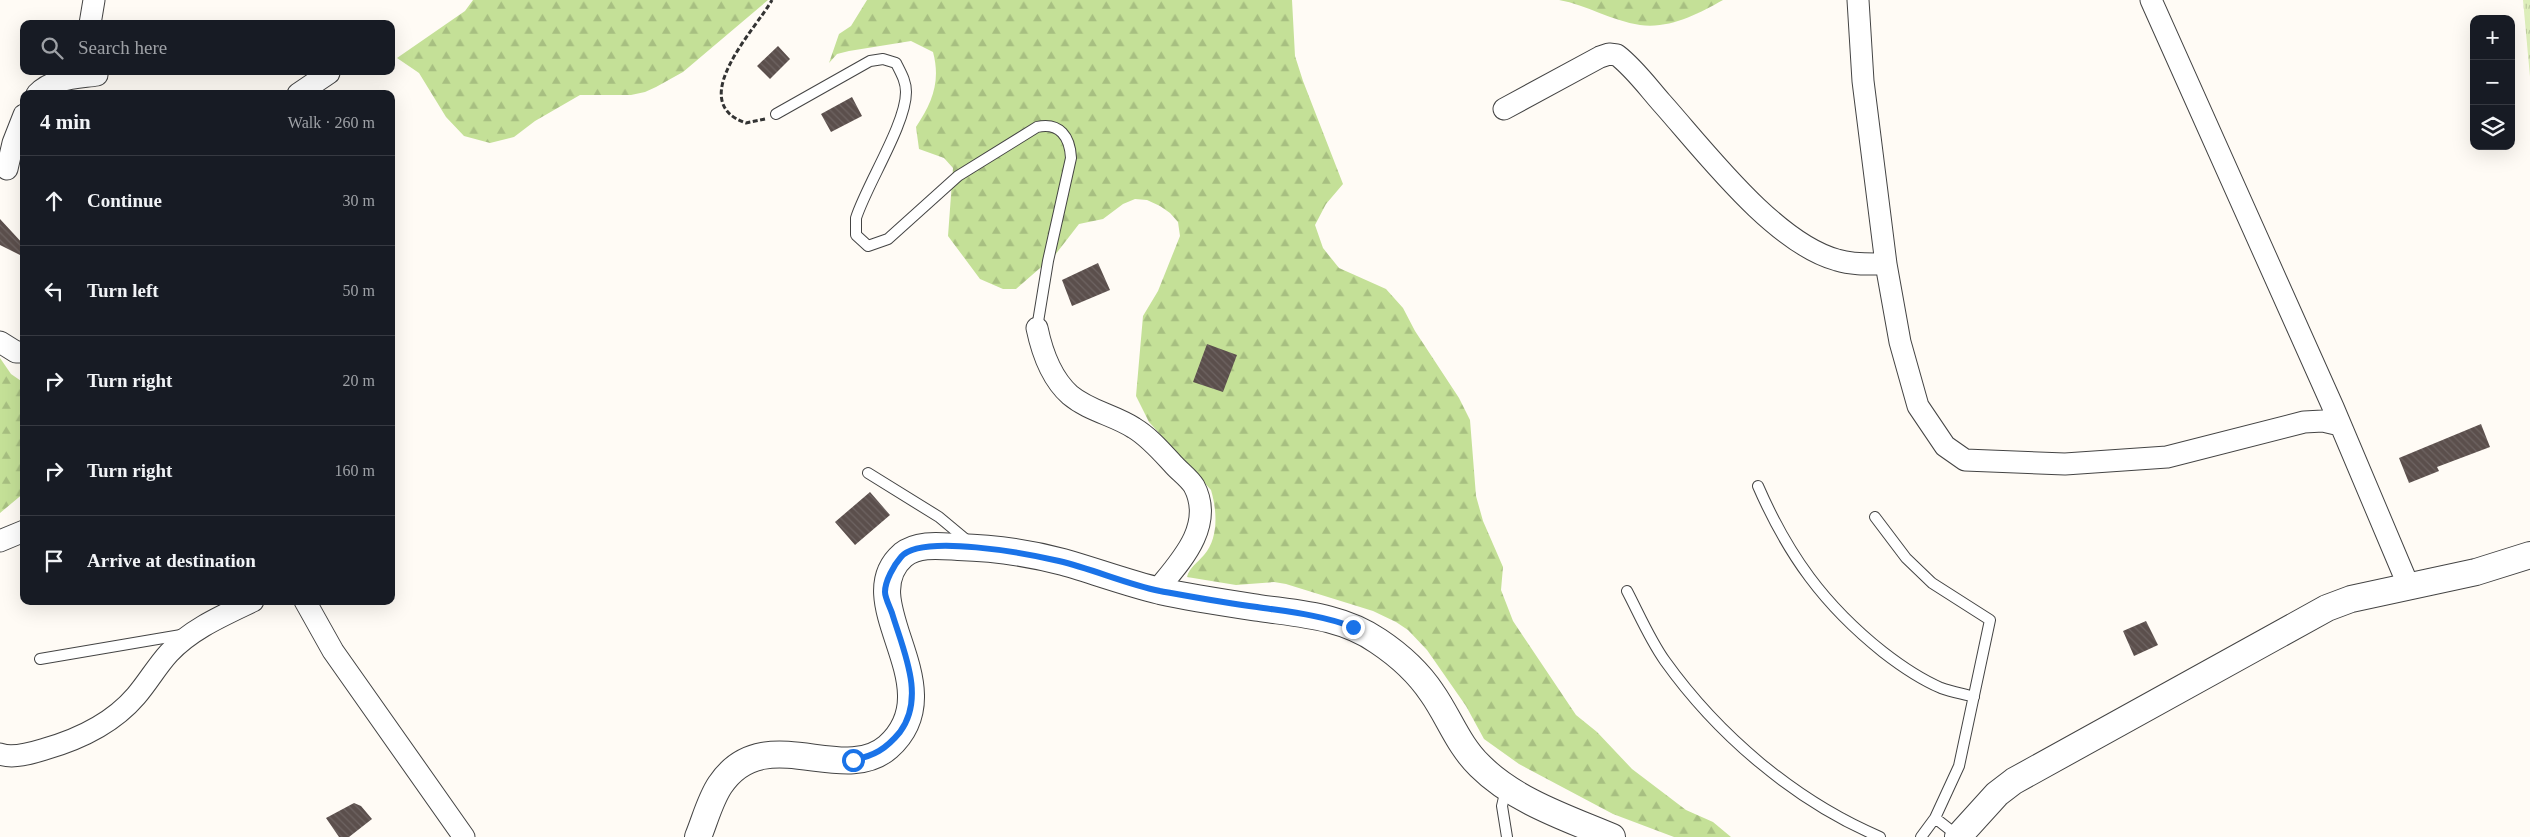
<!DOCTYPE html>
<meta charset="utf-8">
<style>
body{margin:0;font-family:"Times New Roman",serif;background:#20242c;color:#f1f3f6}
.controls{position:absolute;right:15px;top:15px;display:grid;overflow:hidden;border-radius:10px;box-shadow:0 5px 20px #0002}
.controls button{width:45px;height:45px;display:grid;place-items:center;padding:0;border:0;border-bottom:1px solid #363941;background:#171b24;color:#f1f3f6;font:25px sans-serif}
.stop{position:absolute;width:15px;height:15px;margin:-11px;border:4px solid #1a73e8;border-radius:50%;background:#fff}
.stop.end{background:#1a73e8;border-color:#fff;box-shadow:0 1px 5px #0008}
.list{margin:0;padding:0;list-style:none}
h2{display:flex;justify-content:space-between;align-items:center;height:65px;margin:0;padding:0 20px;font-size:21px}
h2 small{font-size:16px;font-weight:400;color:#9ea1a6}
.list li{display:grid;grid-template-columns:32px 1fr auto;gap:15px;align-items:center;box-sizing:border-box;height:90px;padding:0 20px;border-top:1px solid #363941}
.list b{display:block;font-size:19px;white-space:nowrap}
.list em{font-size:16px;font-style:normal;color:#9ea1a6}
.icon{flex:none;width:28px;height:28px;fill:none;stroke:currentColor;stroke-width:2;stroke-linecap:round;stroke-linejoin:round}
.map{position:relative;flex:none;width:2530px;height:837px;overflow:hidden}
.search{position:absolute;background:#171b24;box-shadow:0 5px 20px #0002;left:20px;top:20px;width:375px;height:55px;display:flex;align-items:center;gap:12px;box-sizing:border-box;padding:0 18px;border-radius:10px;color:#9ea1a6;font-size:19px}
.panel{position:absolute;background:#171b24;box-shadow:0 5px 20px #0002;left:20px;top:90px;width:375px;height:515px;border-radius:10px}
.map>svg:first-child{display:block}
.grass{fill:url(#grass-tufts)}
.forest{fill:url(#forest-firs)}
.building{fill:url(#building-back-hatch)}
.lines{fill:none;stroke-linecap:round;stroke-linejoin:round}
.service-casing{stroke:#444;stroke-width:12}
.minor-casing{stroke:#444;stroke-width:23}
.tertiary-casing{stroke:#444;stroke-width:28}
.path{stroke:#333;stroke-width:3;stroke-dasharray:5 2.5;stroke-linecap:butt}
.service{stroke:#fff;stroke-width:10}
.minor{stroke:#fff;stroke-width:21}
.tertiary{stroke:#fff;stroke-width:26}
.route{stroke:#1a73e8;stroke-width:6}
</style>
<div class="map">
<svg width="2530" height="837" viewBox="0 0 2530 837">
<defs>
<pattern id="grass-tufts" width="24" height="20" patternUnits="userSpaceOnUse" patternTransform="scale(1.25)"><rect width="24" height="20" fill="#ddeeba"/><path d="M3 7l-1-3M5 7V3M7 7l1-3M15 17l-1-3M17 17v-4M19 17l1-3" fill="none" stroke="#bdcb9f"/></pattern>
<pattern id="forest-firs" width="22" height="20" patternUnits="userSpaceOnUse" patternTransform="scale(1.25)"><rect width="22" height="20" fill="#c4e097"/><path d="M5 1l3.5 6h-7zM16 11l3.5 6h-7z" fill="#a7bf81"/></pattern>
<pattern id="building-back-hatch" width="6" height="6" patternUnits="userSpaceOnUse" patternTransform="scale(1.25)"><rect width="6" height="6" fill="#5b4f4c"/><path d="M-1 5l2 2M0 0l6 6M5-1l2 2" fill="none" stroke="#6e6462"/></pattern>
</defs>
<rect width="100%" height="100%" fill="#fffbf5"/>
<path class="grass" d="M2523,0H2530V77Z"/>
<path class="forest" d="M473,0H768L683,72L656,87L645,92L631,95H580L535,121L514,137L490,143L464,136L446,117L419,73L397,58L465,11Z
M867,0H1292L1295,56L1303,81L1343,184L1326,204L1315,225L1323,248L1339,268L1386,289L1403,308L1415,331L1459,398L1470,420L1476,496L1483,521L1503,567L1501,590L1513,621L1576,715L1597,732L1632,769L1686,810L1713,822L1731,837H1674L1613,814L1519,764L1484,739L1466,706L1427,650L1408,630L1396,622L1373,611L1286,584L1274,582L1236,585L1187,577C1189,568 1198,562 1204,555C1219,538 1217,510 1211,490L1149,422L1136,396L1143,316L1158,291L1180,236L1178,222L1170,213L1160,206L1147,200L1135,199L1123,204L1103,219L1079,224L1055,255L1016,289H1003L980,279L948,236L953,168L944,158L919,149L916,127C932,103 941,82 933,52L911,41L849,51L837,54L829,63L839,34L851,26Z
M1559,0H1723C1698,14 1670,29 1640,25C1612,21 1587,5 1559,0Z
M0,358L11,374L24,383V493L0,513Z"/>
<path class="building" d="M778,46L790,59L770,79L757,66Z
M852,97L862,116L831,132L821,114Z
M0,219L24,245V257L0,245Z
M1098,263L1110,290L1072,306L1062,280Z
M1207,344L1237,355L1223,392L1193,382Z
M2481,424L2490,447L2437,467L2439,471L2409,483L2399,458Z
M870,492L890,515L855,545L835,522Z
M2146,621L2158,645L2134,656L2123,631Z
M354,803L361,806L372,819L349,837H339L326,818Z"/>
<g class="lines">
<defs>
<path id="service" d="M776,114L870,61L883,59L896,63C901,73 906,81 906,92C906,124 867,184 856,218V235L868,246L888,239L958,176L1037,127C1060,122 1070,137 1071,158L1048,261L1037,328
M868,473L939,517L969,542
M1758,486C1788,555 1824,605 1883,652C1901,666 1920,679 1941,688C1952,692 1964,694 1974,697
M1875,517L1906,558L1932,583L1990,620L1959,766L1935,818L1921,837
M1627,591C1639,614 1650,640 1665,661C1718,735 1795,801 1880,837
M40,659L181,635
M1506,789L1502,806L1507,837
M1935,818L1958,836"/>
<path id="minor" d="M1858,0L1863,81L1886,264L1900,342L1918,406L1945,446L1965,460L2065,464L2167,457L2304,422L2323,421L2340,425
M2151,0L2333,407L2409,587
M90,24L94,0
M37,94C52,78 77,78 97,75
M298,94L329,73
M1504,109L1600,57L1609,54L1617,55C1634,68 1647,86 1661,102C1704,150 1774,243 1837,260C1853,265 1870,264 1886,264
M7,169L13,143L24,115
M1037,328C1042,352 1051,378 1070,395C1089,411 1114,415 1134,428C1149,437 1161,451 1173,464C1179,471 1189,478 1194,486C1215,526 1180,562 1157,590
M0,342L16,352H24
M0,541L24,531
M305,601L333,651L464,837
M0,754C13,759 32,753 45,749C80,739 112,724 136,696C148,682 157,666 169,653C191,629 224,615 253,601"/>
<path id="tertiary" d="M698,837C705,820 710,800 720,785C764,719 842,787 888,747C955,687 849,602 903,555C918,543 940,546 958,547C993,548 1029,553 1063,562C1095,571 1127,583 1160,591C1192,598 1226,603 1259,608C1300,614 1342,616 1378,641C1399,655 1418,672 1432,693C1449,717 1458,745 1480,766C1515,801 1567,818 1612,837
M1958,837L1997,794L2014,781L2327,608L2351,599L2476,572L2530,555"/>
</defs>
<use href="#service" class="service-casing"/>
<use href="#minor" class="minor-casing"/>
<use href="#tertiary" class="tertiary-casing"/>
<path class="path" d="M765,119L746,123C684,102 756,29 772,0"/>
<use href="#service" class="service"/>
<use href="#minor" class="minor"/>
<use href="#tertiary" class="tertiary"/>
</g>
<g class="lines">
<path class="route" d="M853,760C874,756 886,749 900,732C926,697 903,650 892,613C890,607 885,598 885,592C885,581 894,565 901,557C921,533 1029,554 1059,561C1093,569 1126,584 1160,591C1193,597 1225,603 1257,607C1290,612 1321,615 1353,627"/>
</g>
</svg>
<div class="controls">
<button>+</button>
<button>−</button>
<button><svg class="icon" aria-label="layers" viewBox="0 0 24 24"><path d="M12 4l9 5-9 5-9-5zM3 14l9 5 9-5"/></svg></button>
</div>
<div class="stop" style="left:853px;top:760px"></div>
<div class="stop end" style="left:1353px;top:627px"></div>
<div class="search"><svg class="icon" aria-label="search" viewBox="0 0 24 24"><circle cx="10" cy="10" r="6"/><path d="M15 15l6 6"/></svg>Search here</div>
<section class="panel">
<h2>4 min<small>Walk · 260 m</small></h2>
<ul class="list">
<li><svg class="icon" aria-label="ahead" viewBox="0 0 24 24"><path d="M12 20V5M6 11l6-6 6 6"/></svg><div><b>Continue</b></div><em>30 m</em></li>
<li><svg class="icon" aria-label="left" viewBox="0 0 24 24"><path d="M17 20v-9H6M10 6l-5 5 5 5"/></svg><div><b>Turn left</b></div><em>50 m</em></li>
<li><svg class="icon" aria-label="right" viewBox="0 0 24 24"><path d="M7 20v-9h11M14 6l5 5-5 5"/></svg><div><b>Turn right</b></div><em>20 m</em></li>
<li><svg class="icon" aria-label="right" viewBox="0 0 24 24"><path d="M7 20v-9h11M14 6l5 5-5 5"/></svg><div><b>Turn right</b></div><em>160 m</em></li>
<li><svg class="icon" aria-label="arrive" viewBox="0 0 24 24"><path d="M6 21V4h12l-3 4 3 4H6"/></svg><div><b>Arrive at destination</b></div></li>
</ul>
</section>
</div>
